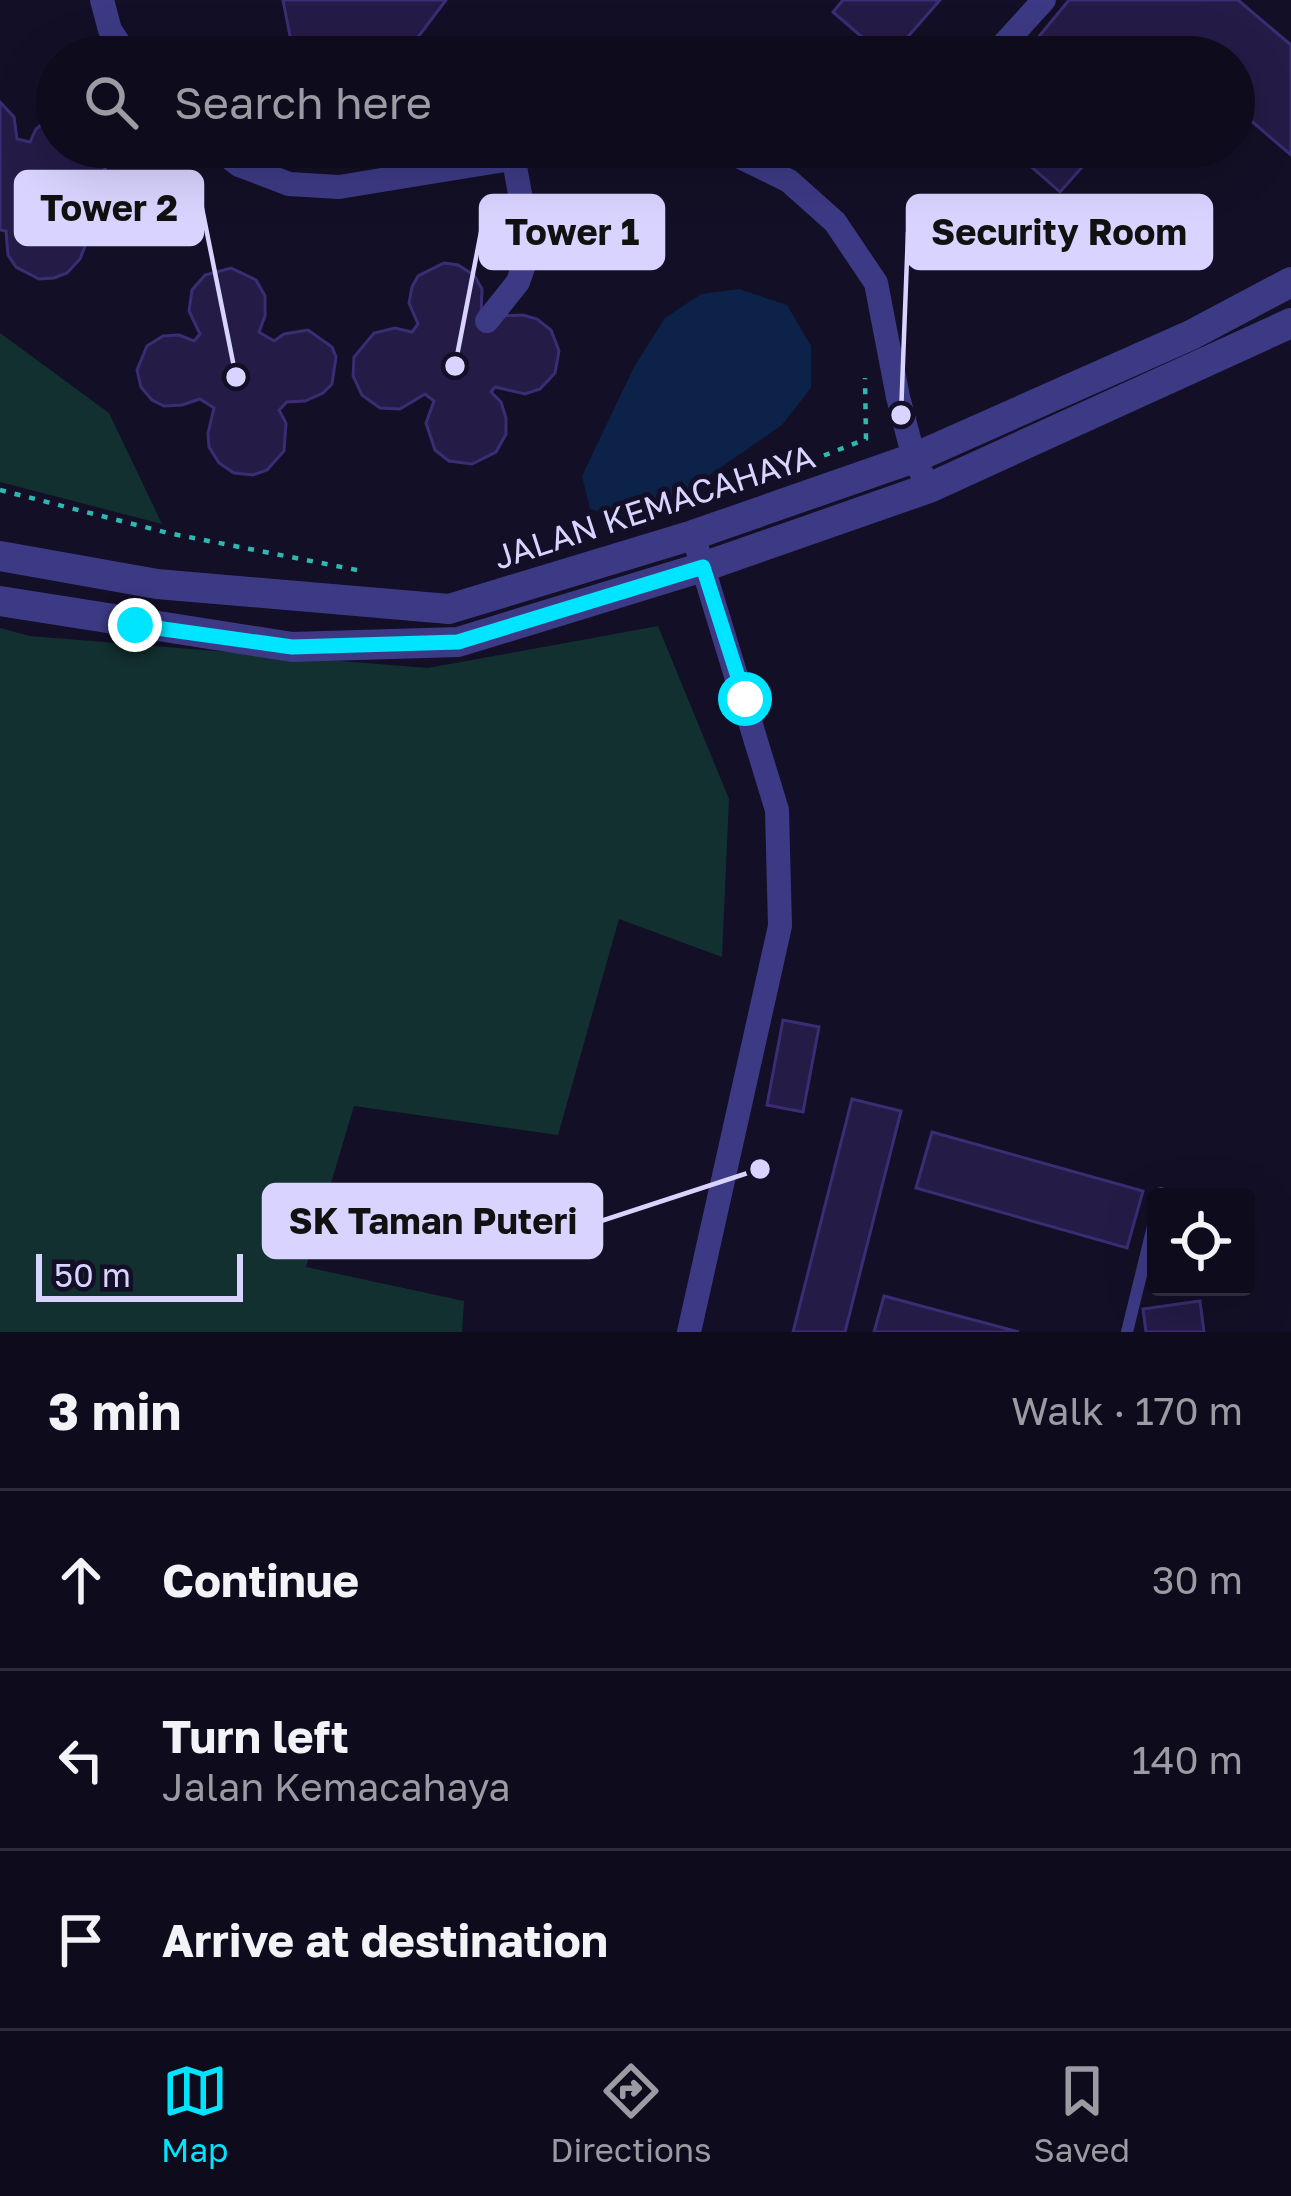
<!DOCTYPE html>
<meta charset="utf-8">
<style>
body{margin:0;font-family:"Golos Text",sans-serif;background:#1c1929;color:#f1f3f6}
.controls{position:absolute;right:36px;bottom:36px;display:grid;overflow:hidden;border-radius:12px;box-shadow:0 12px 48px #0002}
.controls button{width:108px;height:108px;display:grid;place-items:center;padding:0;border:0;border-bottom:3px solid #2e2b3b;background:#0e0b1c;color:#f1f3f6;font:60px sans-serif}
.scale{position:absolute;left:36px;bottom:30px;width:207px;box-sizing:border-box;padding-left:12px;border:6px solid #d9d4ff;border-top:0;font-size:33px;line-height:42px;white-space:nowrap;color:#d9d4ff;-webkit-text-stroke:9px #130f26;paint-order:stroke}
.stop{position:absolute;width:36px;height:36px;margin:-27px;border:9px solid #00e5ff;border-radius:50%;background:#fff}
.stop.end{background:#00e5ff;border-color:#fff;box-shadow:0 3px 12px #0008}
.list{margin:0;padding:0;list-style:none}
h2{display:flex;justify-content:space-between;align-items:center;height:156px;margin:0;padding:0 48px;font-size:51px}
h2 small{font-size:39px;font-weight:400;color:#9b9ba3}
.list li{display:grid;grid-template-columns:78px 1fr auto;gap:36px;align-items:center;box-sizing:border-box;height:180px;padding:0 48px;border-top:3px solid #2e2b3b}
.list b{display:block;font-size:45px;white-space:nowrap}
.list p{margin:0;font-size:39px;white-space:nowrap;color:#9b9ba3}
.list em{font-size:39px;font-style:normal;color:#9b9ba3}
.icon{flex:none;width:66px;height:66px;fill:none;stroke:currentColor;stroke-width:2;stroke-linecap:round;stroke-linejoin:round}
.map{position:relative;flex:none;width:1291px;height:1332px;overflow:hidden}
.search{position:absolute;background:#0e0b1c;box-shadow:0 12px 48px #0002;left:36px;right:36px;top:36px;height:132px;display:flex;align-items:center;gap:30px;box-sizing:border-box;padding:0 42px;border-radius:66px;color:#9b9ba3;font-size:45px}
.sheet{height:696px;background:#0e0b1c}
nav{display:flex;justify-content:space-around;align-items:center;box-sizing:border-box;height:168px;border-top:3px solid #2e2b3b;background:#0e0b1c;font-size:33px;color:#9b9ba3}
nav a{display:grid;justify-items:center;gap:6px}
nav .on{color:#00e5ff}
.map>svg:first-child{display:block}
.green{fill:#12302f}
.water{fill:#0c2248}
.building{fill:#241b47;stroke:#3b2d73;stroke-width:3}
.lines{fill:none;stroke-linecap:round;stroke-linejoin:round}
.path{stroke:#2fb8b0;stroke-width:4.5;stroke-dasharray:6 9;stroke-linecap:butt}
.service{stroke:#3d3a85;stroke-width:12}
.minor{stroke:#3d3a85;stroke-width:24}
.tertiary{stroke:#3d3a85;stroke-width:30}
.route{stroke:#00e5ff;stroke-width:15}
.labels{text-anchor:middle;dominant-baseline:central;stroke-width:10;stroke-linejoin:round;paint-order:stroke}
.street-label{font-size:33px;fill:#d9d4ff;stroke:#130f26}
.leader{fill:none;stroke:#d9d4ff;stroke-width:4.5}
.callout-dot{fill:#d9d4ff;stroke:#130f26;stroke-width:4.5}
.callout{fill:#d9d4ff;stroke:#d9d4ff;stroke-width:4.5}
.callout-label{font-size:36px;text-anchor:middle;font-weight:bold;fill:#111}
</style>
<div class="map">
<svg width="1291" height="1332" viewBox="0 0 1291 1332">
<rect width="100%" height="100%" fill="#130f26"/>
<path class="green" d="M0,333L109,413L162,524L0,482Z
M658,626L729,799L722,957L619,919L558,1135L354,1106L306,1267L464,1301L462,1332H0V628L30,636L428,668Z"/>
<path class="water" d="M739,289L787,305L811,346V388L782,425L668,504L617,517L590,509L582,476L634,367L665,318L701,294Z"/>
<path class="building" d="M283,0H446L415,41L313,57H294Z
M843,0H940L890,57H885L833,12Z
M1069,0H1238L1291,45V155L1234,106V57H1022Z
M0,102L14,117L17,139L30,142L36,129L57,113V147H109L108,164L97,182L84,190L62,192L59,201L79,217L85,246L80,259L67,273L54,278L39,279L16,267L8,255L6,231L0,230Z
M1009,147H1100L1060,192Z
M444,263L458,265L474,275L482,289L481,317L523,315L537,319L551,330L559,351L555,373L540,389L525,394L495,387L491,392L501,402L506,418V434L496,452L472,464L449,461L435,450L426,423L434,401L425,394L400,409L380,408L362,395L353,376L354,357L374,333L395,328L412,332L418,324L409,303L412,287L418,276Z
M231,268L256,280L265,296V316L259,332L274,341L284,334L308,330L332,347L336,357L332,384L323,393L305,401L287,402L279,410L286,423L284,451L267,470L253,475L234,473L219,463L209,447L208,433L214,408L200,399L182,405L164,406L152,400L141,387L137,370L147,346L163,336L179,335L194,341L200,334L189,311L192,290L205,275Z
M783,1020L819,1027L803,1112L767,1105Z
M852,1099L901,1111L845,1332H793Z
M932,1132L1143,1191L1127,1248L916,1188Z
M884,1296L1019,1332H874Z
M1200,1301L1204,1332H1146L1143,1309Z"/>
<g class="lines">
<path class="path" d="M604,163L670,160
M810,461L866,439L865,378
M0,490L168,533L357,570"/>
<path class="service" d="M1160,1197L1161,1193
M1127,1332L1156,1214"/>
<path class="minor" d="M102,0L110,30L128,57
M992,57L1044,0
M216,147L239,165L289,184L339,187L583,147
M690,147L732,153L789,181L835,222L876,283L898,397L914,458L929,488
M487,321L518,282L530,247L513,156
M689,1332L780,926L777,810L693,535"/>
<path class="tertiary" d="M0,556L157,584L449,609L693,535L914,458L1191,335L1291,282
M0,601L292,647L458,642L703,567L929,488L1291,323"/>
</g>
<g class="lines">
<path class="route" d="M135,625L292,647L458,642L703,567L745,699"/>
</g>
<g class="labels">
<g class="street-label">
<text transform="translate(654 506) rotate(-18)">JALAN KEMACAHAYA</text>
</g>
</g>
<path class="leader" d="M236 377L202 208M455 366L481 232M901 415L908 232M760 1169L601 1221"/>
<g class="callout-dot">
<circle cx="236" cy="377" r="12"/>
<circle cx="455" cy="366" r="12"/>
<circle cx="901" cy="415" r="12"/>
<circle cx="760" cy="1169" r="12"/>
</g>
<g class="callout">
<rect x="16" y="172" width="186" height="72" rx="12"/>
<rect x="481" y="196" width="182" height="72" rx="12"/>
<rect x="908" y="196" width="303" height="72" rx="12"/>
<rect x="264" y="1185" width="337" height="72" rx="12"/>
</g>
<g class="callout-label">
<text x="109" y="221">Tower 2</text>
<text x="572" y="245">Tower 1</text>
<text x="1059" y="245">Security Room</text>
<text x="433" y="1234">SK Taman Puteri</text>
</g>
</svg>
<div class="controls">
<button><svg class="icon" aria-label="locate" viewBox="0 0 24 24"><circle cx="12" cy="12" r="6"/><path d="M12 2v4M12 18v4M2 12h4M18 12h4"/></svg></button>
</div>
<div class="scale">50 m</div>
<div class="stop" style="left:745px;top:699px"></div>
<div class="stop end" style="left:135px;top:625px"></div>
<div class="search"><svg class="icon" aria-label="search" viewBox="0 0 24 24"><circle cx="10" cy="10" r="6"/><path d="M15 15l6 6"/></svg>Search here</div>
</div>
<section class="sheet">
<h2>3 min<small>Walk · 170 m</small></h2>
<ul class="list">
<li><svg class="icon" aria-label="ahead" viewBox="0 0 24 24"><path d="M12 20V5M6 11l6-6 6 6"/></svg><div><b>Continue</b></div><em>30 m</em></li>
<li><svg class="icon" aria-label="left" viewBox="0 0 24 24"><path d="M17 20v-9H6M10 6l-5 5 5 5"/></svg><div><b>Turn left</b><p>Jalan Kemacahaya</p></div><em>140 m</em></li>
<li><svg class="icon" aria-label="arrive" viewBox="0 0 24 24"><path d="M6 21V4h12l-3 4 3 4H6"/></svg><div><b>Arrive at destination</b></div></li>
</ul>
</section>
<nav>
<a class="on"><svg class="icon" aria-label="map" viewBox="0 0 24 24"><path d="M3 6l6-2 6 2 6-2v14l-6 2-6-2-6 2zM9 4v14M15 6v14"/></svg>Map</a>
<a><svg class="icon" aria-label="directions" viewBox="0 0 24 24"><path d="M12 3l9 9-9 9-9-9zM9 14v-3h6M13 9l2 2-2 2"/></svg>Directions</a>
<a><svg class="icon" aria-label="saved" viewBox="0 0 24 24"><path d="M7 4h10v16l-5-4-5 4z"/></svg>Saved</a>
</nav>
